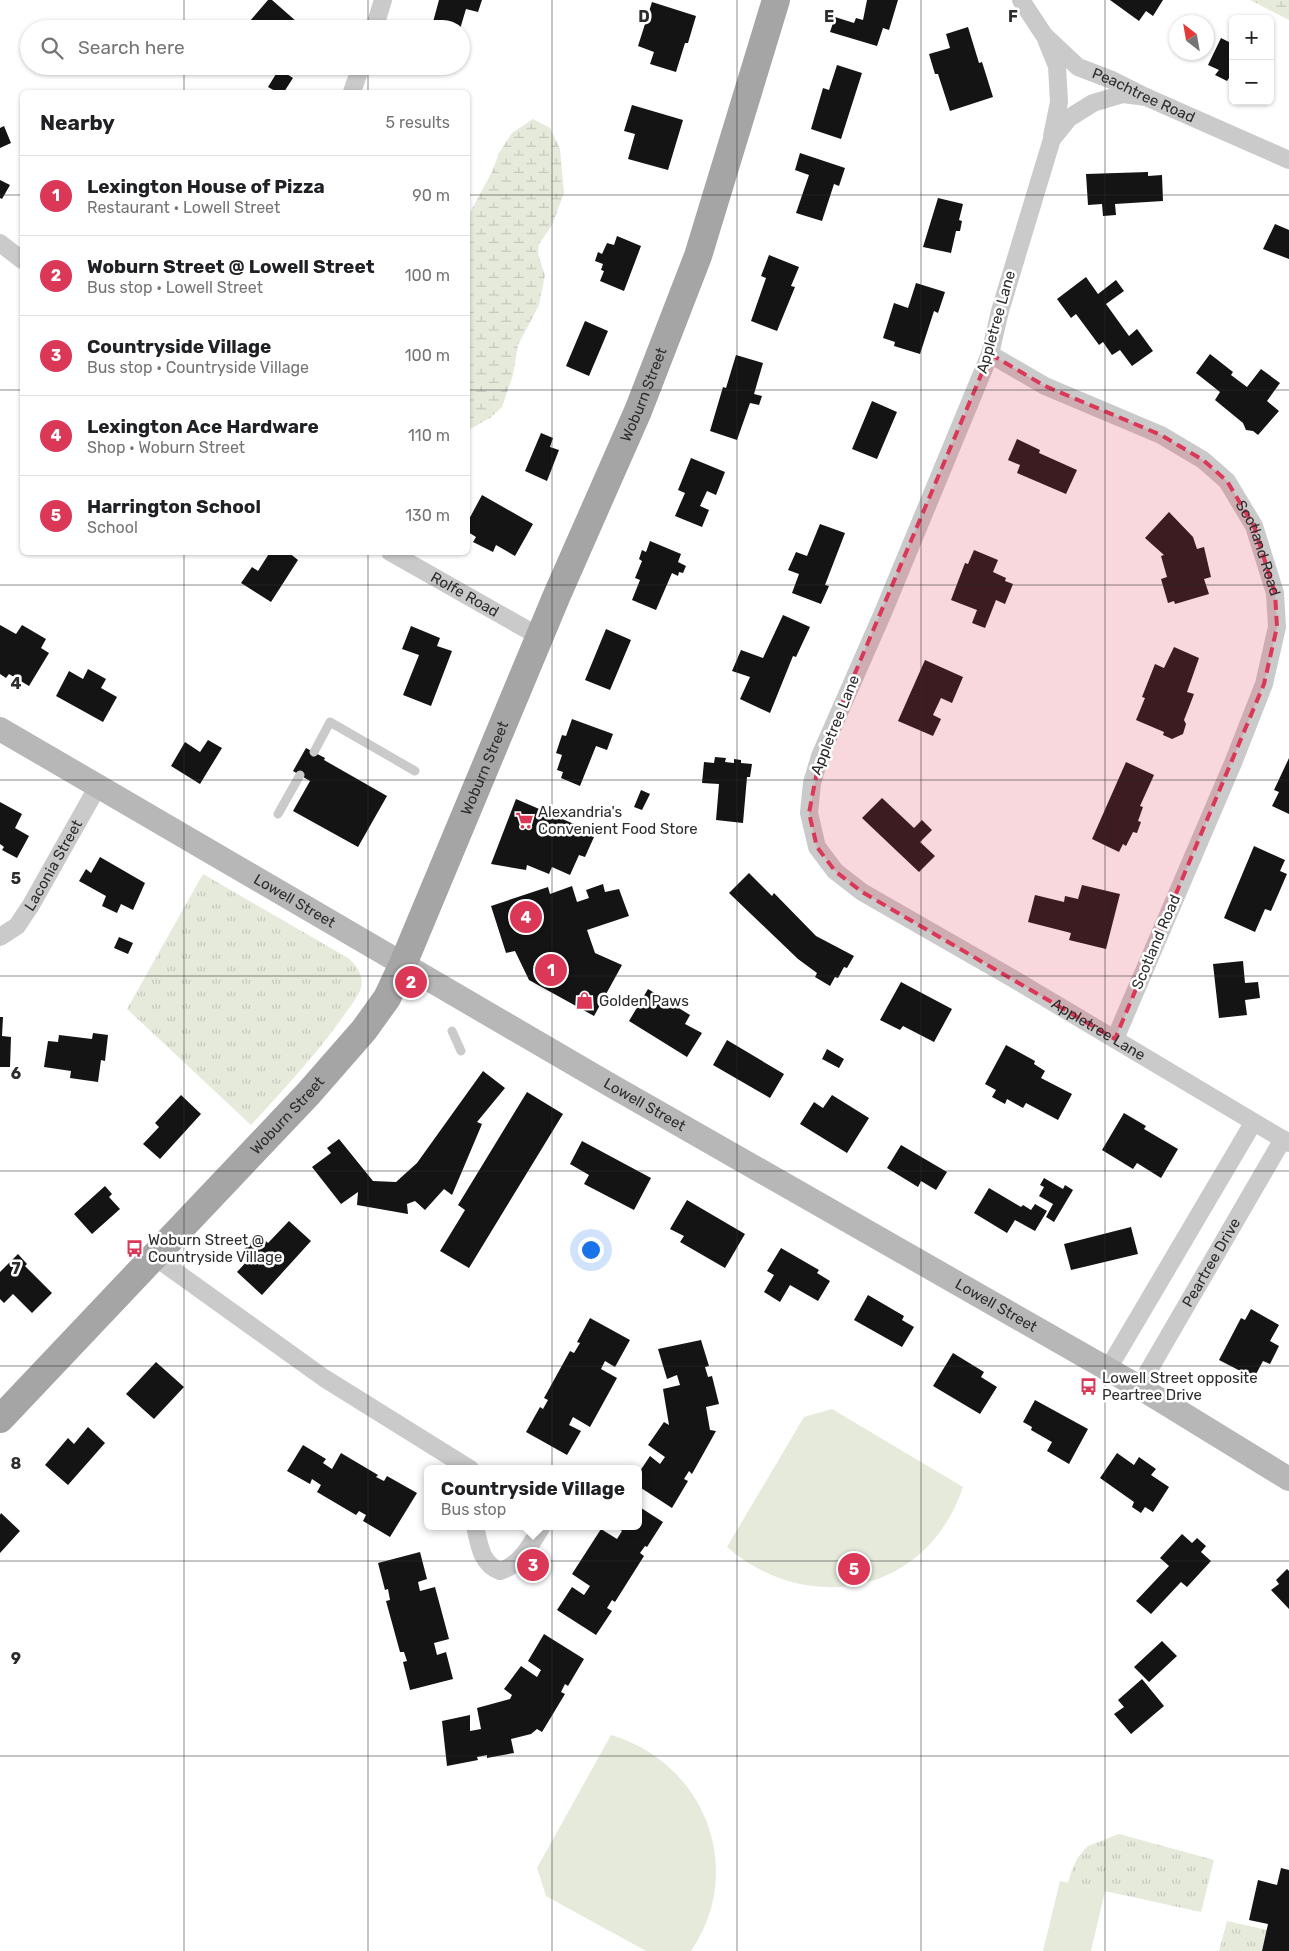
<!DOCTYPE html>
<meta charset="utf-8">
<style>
body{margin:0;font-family:Rubik,sans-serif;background:#f6f6f6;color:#202124}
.controls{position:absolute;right:15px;top:15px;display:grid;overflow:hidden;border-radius:8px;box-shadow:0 1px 4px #0004}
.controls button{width:45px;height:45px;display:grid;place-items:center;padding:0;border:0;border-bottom:1px solid #e0e0e0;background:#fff;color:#202124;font:25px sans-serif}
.compass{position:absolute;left:1169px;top:15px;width:45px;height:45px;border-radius:50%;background:#fff;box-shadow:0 1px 4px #0004;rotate:329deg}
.you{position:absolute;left:590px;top:1249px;width:18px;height:18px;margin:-12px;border:4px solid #fff;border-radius:50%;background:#1a73e8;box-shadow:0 0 0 8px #1a73e833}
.badge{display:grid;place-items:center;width:32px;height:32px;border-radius:50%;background:#db3857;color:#fff;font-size:16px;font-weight:700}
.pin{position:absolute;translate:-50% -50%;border:2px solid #fff;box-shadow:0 1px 5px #0006}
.popup{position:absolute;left:424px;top:1465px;width:218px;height:65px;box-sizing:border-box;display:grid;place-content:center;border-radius:8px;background:#fff;filter:drop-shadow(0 1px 4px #0005);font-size:16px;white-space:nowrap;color:#757577}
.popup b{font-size:19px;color:#202124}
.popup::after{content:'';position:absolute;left:50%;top:100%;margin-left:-10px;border:10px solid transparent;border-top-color:#fff}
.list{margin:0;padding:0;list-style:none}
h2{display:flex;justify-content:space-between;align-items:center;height:65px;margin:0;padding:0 20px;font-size:21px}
h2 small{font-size:16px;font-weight:400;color:#757577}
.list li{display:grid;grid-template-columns:32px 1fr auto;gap:15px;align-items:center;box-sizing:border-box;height:80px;padding:0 20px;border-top:1px solid #e0e0e0}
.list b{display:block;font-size:19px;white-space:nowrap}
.list p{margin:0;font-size:16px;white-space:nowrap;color:#757577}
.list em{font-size:16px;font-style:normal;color:#757577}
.icon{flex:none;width:28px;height:28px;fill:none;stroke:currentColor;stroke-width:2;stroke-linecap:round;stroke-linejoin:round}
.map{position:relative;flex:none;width:1289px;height:1951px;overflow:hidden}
.search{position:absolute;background:#fff;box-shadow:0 1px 4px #0004;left:20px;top:20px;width:450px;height:55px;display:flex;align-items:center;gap:12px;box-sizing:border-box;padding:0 18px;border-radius:28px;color:#757577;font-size:19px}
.panel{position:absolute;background:#fff;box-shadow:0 1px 4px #0004;left:20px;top:90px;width:450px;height:465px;border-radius:8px}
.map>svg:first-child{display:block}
.grass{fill:#e5eadb}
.wetland{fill:url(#wetland-marsh)}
.park{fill:url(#park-tufts)}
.building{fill:#141414}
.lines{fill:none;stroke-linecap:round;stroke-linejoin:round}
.service{stroke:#cacaca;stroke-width:9}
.minor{stroke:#cacaca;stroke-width:18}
.secondary{stroke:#b7b7b7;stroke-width:24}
.primary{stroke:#a5a5a5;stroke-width:28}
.marked{fill:#db3857;fill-opacity:0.2;stroke:#db3857;stroke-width:4;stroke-dasharray:10 6;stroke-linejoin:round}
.grid{fill:none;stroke:#2d2d2d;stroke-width:1;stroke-opacity:0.55}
.labels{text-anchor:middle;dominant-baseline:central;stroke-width:5;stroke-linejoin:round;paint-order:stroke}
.street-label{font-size:15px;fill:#2d2d2d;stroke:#fff}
.poi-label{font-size:15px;fill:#2d2d2d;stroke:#fff;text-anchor:start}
.grid-label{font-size:16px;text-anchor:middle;font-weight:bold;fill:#2d2d2d;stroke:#fff;stroke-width:5;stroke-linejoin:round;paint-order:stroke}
</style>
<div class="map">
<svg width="1289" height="1951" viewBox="0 0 1289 1951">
<defs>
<pattern id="wetland-marsh" width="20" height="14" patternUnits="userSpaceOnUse" patternTransform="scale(1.25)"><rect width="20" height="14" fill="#e5eadb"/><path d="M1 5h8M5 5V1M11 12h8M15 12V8" fill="none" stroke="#c5c9bc"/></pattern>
<pattern id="park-tufts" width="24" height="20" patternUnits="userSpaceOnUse" patternTransform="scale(1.25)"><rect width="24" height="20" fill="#e5eadb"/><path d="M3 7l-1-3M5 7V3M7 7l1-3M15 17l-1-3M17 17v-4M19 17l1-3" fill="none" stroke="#c5c9bc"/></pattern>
</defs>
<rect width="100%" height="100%" fill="#fff"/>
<path class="grass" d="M832,1409L963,1487C928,1593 809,1618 727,1547L804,1417Z
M611,1735C704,1762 747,1869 691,1951H646L546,1896L537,1868Z
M1060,1881L1105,1891L1091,1951H1043Z"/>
<path class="wetland" d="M1250,0H1289V20Z
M533,119L550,128L560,149L564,193L552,225L539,244L538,254L545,275L539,305L518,345L513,375L502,407L490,418L468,430V216L492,172L499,153L512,133Z"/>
<path class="park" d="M203,874L348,958C357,965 364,976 361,988C358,997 350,1006 345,1014C317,1054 284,1089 251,1125L127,1009Z
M1119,1834L1214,1860L1201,1912L1068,1883C1072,1868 1076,1857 1088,1846Z
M1227,1921L1267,1930L1262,1951H1219Z"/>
<path class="building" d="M268,0H272L305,29H243Z
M439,0H482L478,12L466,9L460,29L433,22Z
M867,0H898L889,30L883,28L877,46L830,32L835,17L854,23L856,18L863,20Z
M1110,0H1163L1153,16L1146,11L1139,21Z
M652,2L696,16L688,43H685L676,72L650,64L654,52L638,46Z
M968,27L979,63L982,62L993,97L950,111L938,74H935L929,54L950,48L946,34Z
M1221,38L1231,43L1233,39V79L1229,78L1227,81L1215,75L1219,70L1208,65Z
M837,65L862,73L841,139L811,129L823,88L829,90Z
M279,69L293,78L284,92H277L268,87Z
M632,105L683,120L668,170L628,159L635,134L624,131Z
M4,126L11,143L0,148V128Z
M800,153L845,168L839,186L834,184L822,221L796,213L809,175L795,170Z
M1148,172V176L1162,175L1163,201L1115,204L1116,215L1103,216L1102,204L1088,205L1086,174Z
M0,180L10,185L2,199L0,198Z
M938,198L963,204L959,220L962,221L960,231H956L951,253L923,247Z
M1275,224L1289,230V259L1263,249Z
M617,236L641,246L624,291L600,281L604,271L601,270L603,264L595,261L598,252L602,254L607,243L614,245Z
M769,255L799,267L791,286L795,287L777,331L751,321L766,278L761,276Z
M1086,277L1098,294L1116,280L1124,291L1106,304L1129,336L1137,329L1153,351L1132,366L1120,350L1112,355L1103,342L1099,345L1076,314L1071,318L1057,299Z
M916,283L945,292L938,313L934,311L920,354L894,346L895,342L883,338L894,303L908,308Z
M585,321L608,331L589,376L566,366Z
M1210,354L1233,372L1231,375L1247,387L1261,369L1280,383L1267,401L1279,411L1258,435L1253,431L1246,430L1243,423L1215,400L1220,392L1196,373Z
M736,355L763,363L754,394L762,396L759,405L750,403L737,440L710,431L723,387L726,388Z
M872,401L897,412L877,459L852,449Z
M541,433L553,438L550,447L559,450L547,481L525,471Z
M1017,439L1040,450L1039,453L1077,470L1066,494L1017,473L1020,465L1008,460Z
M691,458L725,472L716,495L707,491L700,506L709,510L702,527L675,516L685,493L678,490Z
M482,495L533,524L515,556L496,545L493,552L473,542L476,537L468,532V521Z
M1169,512L1193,537L1197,549L1204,547L1211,577L1204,579L1209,594L1175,604L1174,601L1168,603L1161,579L1167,577L1161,556L1164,555L1145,538Z
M820,524L845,533L825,585L829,586L821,604L792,593L799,574L788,570L796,552L807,556Z
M650,541L681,554L678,562L686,566L683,573L679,572L678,576L672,573L656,610L632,600L640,580L635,578L642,561L639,559L642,550L646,552Z
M974,550L998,560L993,572L1006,578L1005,581L1013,584L1005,604L996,600L985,628L972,623L977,610L951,600L965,563L968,564Z
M270,552H288L298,560L271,602L241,583L252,567L258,571Z
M783,615L810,627L796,657L793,656L770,713L740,699L750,677L732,671L741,650L763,658Z
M0,625L16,634L22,625L46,639L41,648L49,653L29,686L9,674L6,678L0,674Z
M411,626L440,638L437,646L452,651L431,706L403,695L419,655L402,649Z
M606,629L631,640L610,690L585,680Z
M1174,647L1199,658L1187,692L1194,694L1184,720L1186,724L1183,734L1172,739L1163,735L1164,732L1136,720L1145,698L1142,697L1155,664L1164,668Z
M925,660L963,677L952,703L941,698L933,715L941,719L933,736L898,721Z
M88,669L106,679L101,688L117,697L103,722L56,696L69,671L83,679Z
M572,719L613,734L607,750L596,746L580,786L561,778L563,772L557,770L562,755L556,753L562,735L566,736Z
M208,740L222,748L200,784L171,766L185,742L200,752Z
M306,748L325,758L324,760L387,796L358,847L293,811L310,781L293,771Z
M715,757L726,758L725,762L734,763V759L741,760V763L752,764L750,777H747L743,823L716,820L719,784L702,783L704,762L714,763Z
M1289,758V814L1272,806L1279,792L1274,790Z
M1126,762L1154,775L1140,806L1143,807L1138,821L1141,822L1137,833L1133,832L1126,846L1123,844L1119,852L1092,839Z
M641,790L650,794L642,810L634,807Z
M882,798L914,828L922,820L932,830L920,842L935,856L919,872L862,818Z
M516,799L588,830L587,834L594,837L585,857L579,855L570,875L552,867L549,874L527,865L526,870L491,864Z
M0,802L22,814L15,828L29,836L17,858L2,850L4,847L0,844Z
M1254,846L1285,860L1280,871L1287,874L1271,911L1265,909L1255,932L1224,918Z
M100,857L145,883L133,910L121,904L117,913L102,906L106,896L79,881L86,869L91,873Z
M749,873L772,896L774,893L816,936L854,956L847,968L844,967L838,978L835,977L830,986L815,977L817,973L798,959L729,893Z
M603,884L605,892L619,889L629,916L587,930L595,953L622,965L594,1016L529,980L515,951L506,953L491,906L548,887L550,894L572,886L577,902L589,898L586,890Z
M1082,885L1120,894L1106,949L1069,940L1071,933L1028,922L1035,895L1064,902L1065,896L1078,899Z
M119,937L133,943L128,954L114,948Z
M1243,961L1245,983L1258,982L1260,998L1245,1000L1247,1015L1219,1018L1213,964Z
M901,982L952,1009L934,1042L903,1026L900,1030L880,1020Z
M648,989L690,1015L685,1024L702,1033L687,1057L629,1021Z
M0,1017H3L2,1036L11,1037L10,1067H0Z
M93,1033L108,1035L105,1061L101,1060L98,1082L70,1078L71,1071L44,1067L48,1041L58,1042L59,1035L92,1039Z
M727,1040L784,1074L770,1098L713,1065Z
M1006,1045L1035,1061L1034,1064L1045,1071L1041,1078L1072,1094L1058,1120L1026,1103L1023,1108L1007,1099L1005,1104L992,1097L996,1090L985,1084Z
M827,1049L844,1059L839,1068L822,1059Z
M483,1071L505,1088L477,1122L482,1124L452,1195L444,1189L425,1210L415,1201L407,1204L408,1214L357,1205L358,1192L341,1204L312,1167L331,1153L327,1148L339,1139L373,1181L396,1182L417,1163Z
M527,1092L563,1114L469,1268L440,1251L465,1210L458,1205Z
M181,1095L201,1114L160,1159L143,1144L159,1127L155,1123Z
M832,1095L869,1118L847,1153L800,1124L814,1102L823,1108Z
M1124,1113L1146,1126L1144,1129L1178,1149L1161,1178L1137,1163L1133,1169L1102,1150Z
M582,1141L651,1178L634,1210L584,1184L589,1175L570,1164Z
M901,1145L947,1172L936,1190L921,1181L918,1187L887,1168Z
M1044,1178L1063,1189L1065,1185L1073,1190L1054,1222L1046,1217L1053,1204L1039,1196L1044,1187L1040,1185Z
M105,1186L112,1194L109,1197L120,1209L92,1234L74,1214Z
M989,1188L1021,1207L1023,1205L1031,1210L1035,1204L1047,1211L1035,1231L1015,1220L1007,1233L974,1213Z
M687,1200L745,1234L725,1268L680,1242L684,1236L670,1229Z
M289,1221L311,1241L262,1295L237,1272L248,1260L240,1254L258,1234L268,1243Z
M1131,1227L1138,1254L1071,1270L1064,1244Z
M781,1248L819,1270L817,1273L830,1281L818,1301L790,1285L780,1302L764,1292L774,1275L767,1271Z
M18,1254L27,1264L25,1266L52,1293L32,1313L13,1294L4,1303L0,1299V1272Z
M868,1295L904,1316L902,1320L914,1327L902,1347L854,1320Z
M1251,1309L1279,1325L1270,1341L1279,1346L1270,1364L1263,1361L1254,1378L1219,1360L1241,1318L1245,1320Z
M590,1318L630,1340L615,1367L605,1361L601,1369L617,1378L590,1427L573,1417L569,1425L581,1431L567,1455L526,1432L540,1407L543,1409L548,1400L544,1398L570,1351L574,1353L580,1343L577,1342Z
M701,1340L709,1366L705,1367L708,1377L712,1376L719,1404L706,1407L710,1430L716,1431L692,1474L689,1471L684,1479L688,1481L672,1508L638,1486V1474L650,1456L660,1464L665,1457L648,1445L664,1422L669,1425L663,1389L680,1385L677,1375L667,1379L658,1349Z
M953,1353L984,1372L981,1377L997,1387L980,1414L933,1386Z
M156,1362L184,1387L154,1419L126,1394Z
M1035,1400L1088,1429L1069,1464L1047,1451L1052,1442L1031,1430L1032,1427L1023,1422Z
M88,1427L105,1443L68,1485L45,1465L68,1438L74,1444Z
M303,1445L326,1459L323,1463L332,1469L341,1453L378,1475L376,1477L384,1481L387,1476L417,1493L390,1537L363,1521L366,1515L359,1511L356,1515L317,1492L321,1485L312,1479L310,1484L287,1471Z
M1117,1453L1134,1465L1139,1457L1156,1469L1151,1475L1169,1487L1153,1512L1145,1507L1141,1513L1132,1507L1134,1502L1100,1478Z
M638,1506L663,1522L647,1547L645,1546L640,1553L644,1556L615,1602L612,1600L607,1608L612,1611L596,1635L557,1610L572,1587L584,1595L590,1586L572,1574L601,1529L617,1539L622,1531L615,1526H638Z
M1,1513L20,1531L0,1553V1515Z
M1182,1534L1192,1543L1197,1538L1206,1546L1201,1552L1211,1561L1187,1587L1181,1582L1151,1614L1136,1601L1169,1566L1160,1558Z
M420,1552L427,1579L418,1582L420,1591L435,1587L449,1639L434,1643L437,1655L446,1652L453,1679L410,1690L403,1662L407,1661L404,1652H400L386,1601L390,1600L388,1589L385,1590L378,1563Z
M1287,1569L1289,1571V1609L1271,1590L1279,1584L1276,1580Z
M544,1634L584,1659L568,1686L565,1684L561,1692L565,1694L542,1732L537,1729L531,1734L511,1739L514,1753L487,1758V1755L477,1757L478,1760L447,1766L442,1721L470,1715V1731L481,1729L477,1708L510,1699L512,1695L504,1689L521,1666L537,1677L541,1670L528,1661Z
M1162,1641L1177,1656L1149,1682L1134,1667Z
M1142,1679L1164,1706L1131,1734L1114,1714L1124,1707L1118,1700Z
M1281,1868L1289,1870V1951H1262L1268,1924L1249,1920L1258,1880L1277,1885Z"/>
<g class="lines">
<path class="service" d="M314,752L330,722L415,771
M278,814L300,775
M452,1031L461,1051"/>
<g class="minor">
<path id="s1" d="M1021,0L1044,35L1078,67L1112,80L1146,97L1289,160"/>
<path d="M374,29L383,0"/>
<path d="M1046,39L1057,66L1059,102L1052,136"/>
<path d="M352,92L361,66"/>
<path id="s2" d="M1146,97L1123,94L1093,103L1069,118L1052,139L1000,311L990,354L882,615L820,756L812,783L809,813L817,847L835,871L862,892L1012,978L1289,1143"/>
<path d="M0,243L22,260"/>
<path id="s3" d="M990,354L1045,386L1161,435L1203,460L1227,481L1254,526L1275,593L1277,627L1264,684L1233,763L1115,1039"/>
<path id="s4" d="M390,552L540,637"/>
<path id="s5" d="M0,937L17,926L31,905L98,786"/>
<path d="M155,1257L324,1378L470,1469"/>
<path d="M1108,1369L1253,1123"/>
<path id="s6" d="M1139,1387L1283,1139"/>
<path d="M475,1526C479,1544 481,1564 500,1571C521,1565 531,1544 542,1526"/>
</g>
<path class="secondary" id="s7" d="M0,729L605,1082L1139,1387L1289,1479"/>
<path class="primary" id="s8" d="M0,1419L308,1094L364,1030L387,998L403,964L557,595L638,411L698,256L776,0"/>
</g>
<path class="marked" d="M990,354L1045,386L1161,435L1203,460L1227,481L1254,526L1275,593L1277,627L1264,684L1115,1039L862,892L835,871L817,847L809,813L820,756Z"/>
<path class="grid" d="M184,0V29M368,0V29M552,0V1951M737,0V1951M921,0V1951M1105,0V1951M184,66V92M368,66V92M0,195H22M468,195H1289M0,390H22M468,390H1289M184,552V1951M368,552V1951M0,585H1289M0,780H1289M0,976H1289M0,1171H1289M0,1366H1289M0,1561H1289M0,1756H1289"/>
<defs>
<symbol id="supermarket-bare" viewBox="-9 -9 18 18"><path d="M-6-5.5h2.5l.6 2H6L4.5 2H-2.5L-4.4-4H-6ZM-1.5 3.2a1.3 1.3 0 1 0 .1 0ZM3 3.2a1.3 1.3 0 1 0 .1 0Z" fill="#db3857" stroke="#fff" stroke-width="2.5" paint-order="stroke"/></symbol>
<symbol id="shop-bare" viewBox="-9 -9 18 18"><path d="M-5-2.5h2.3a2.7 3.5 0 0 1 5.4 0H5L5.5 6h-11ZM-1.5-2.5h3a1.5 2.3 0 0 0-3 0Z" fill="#db3857" stroke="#fff" stroke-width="2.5" paint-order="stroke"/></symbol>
<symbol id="bus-bare" viewBox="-9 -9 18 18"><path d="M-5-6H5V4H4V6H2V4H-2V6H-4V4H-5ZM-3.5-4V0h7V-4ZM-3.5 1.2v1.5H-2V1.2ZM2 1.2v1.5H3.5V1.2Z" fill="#db3857" stroke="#fff" stroke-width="2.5" paint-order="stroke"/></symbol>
</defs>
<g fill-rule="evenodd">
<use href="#supermarket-bare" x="512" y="808" width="25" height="25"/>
<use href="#shop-bare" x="572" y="988" width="25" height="25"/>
<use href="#bus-bare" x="122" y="1236" width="25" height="25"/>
<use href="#bus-bare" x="1076" y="1374" width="25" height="25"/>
</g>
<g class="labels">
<g class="street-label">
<text stroke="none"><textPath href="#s1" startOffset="160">Peachtree Road</textPath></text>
<text transform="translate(996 322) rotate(-74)">Appletree Lane</text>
<text stroke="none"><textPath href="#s8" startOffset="1228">Woburn Street</textPath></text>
<text stroke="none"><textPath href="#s3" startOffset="345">Scotland Road</textPath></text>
<text stroke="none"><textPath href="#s4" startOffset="86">Rolfe Road</textPath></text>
<text transform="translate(835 725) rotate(-68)">Appletree Lane</text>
<text stroke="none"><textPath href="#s8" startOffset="822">Woburn Street</textPath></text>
<text stroke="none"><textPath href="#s5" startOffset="91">Laconia Street</textPath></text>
<text stroke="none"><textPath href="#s7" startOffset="341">Lowell Street</textPath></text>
<text transform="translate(1156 942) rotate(-67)">Scotland Road</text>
<text stroke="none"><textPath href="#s2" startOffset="1201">Appletree Lane</textPath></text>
<text stroke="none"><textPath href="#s7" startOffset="746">Lowell Street</textPath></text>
<text stroke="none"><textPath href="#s8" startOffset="418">Woburn Street</textPath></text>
<text stroke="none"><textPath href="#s6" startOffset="144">Peartree Drive</textPath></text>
<text stroke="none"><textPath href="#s7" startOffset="1151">Lowell Street</textPath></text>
</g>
<g class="poi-label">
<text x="538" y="812">Alexandria's<tspan x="538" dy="17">Convenient Food Store</tspan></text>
<text x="599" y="1001">Golden Paws</text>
<text x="148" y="1240">Woburn Street @<tspan x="148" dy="17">Countryside Village</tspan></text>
<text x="1102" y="1378">Lowell Street opposite<tspan x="1102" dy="17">Peartree Drive</tspan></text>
</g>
</g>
<g class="grid-label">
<text x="644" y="22">D</text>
<text x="829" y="22">E</text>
<text x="1013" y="22">F</text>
<text x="16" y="689">4</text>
<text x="16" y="884">5</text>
<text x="16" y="1079">6</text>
<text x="16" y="1274">7</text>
<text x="16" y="1469">8</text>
<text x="16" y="1664">9</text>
</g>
</svg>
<div class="controls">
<button>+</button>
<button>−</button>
</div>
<svg class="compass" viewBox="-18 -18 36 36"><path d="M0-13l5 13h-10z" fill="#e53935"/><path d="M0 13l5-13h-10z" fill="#757577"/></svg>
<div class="you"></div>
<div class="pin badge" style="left:551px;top:970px">1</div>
<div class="pin badge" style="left:411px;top:982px">2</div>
<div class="pin badge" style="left:533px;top:1565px">3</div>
<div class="popup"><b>Countryside Village</b>Bus stop</div>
<div class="pin badge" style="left:526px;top:917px">4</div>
<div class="pin badge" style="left:854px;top:1569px">5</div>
<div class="search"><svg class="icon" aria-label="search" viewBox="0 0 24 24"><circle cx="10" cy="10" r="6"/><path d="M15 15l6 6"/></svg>Search here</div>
<section class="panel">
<h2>Nearby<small>5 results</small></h2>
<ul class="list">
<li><span class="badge">1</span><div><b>Lexington House of Pizza</b><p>Restaurant · Lowell Street</p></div><em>90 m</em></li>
<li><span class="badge">2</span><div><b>Woburn Street @ Lowell Street</b><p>Bus stop · Lowell Street</p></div><em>100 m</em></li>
<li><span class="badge">3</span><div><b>Countryside Village</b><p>Bus stop · Countryside Village</p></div><em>100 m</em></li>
<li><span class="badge">4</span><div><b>Lexington Ace Hardware</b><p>Shop · Woburn Street</p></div><em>110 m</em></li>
<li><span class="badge">5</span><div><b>Harrington School</b><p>School</p></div><em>130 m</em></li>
</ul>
</section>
</div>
